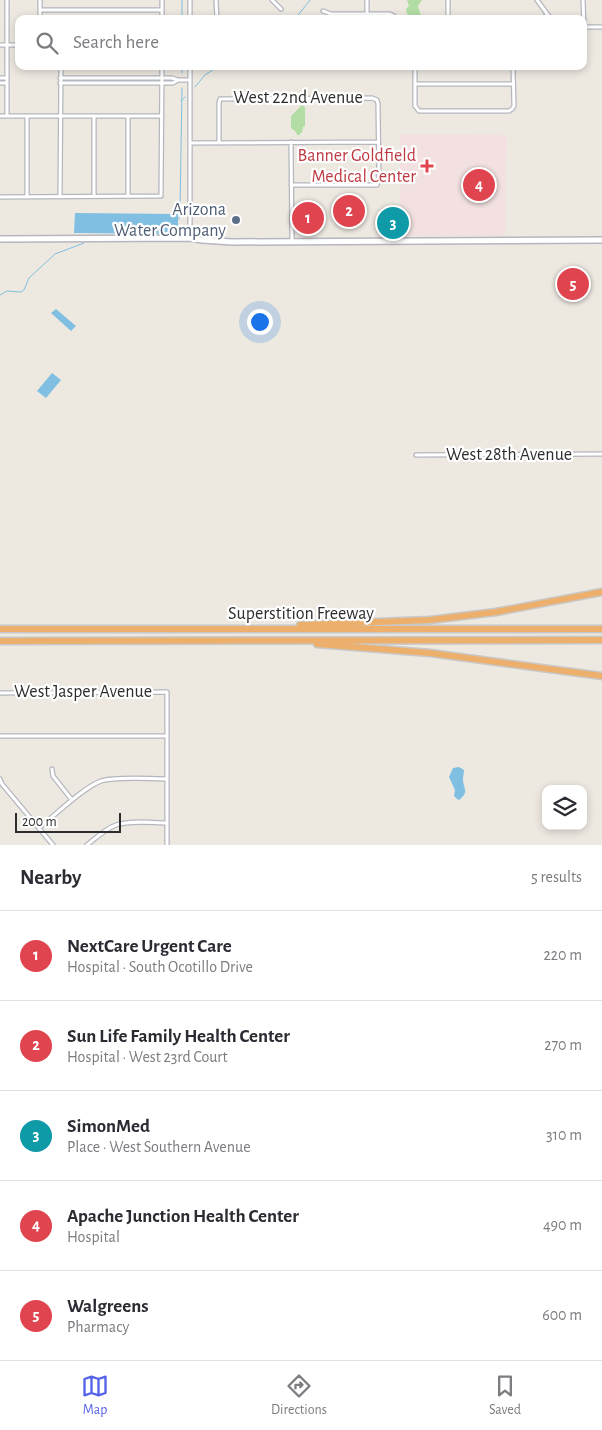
<!DOCTYPE html>
<meta charset="utf-8">
<style>
body{margin:0;font-family:"Alegreya Sans",sans-serif;background:#f2f2f3;color:#2b2b33}
.controls{position:absolute;right:15px;bottom:15px;display:grid;overflow:hidden;border-radius:10px;box-shadow:0 2px 8px #0003}
.controls button{width:45px;height:45px;display:grid;place-items:center;padding:0;border:0;border-bottom:1px solid #e1e1e2;background:#fff;color:#2b2b33;font:25px sans-serif}
.scale{position:absolute;left:15px;bottom:12px;width:106px;box-sizing:border-box;padding-left:5px;border:2px solid #2d2d2d;border-top:0;font-size:14px;line-height:18px;white-space:nowrap;color:#2d2d2d;-webkit-text-stroke:4px #fff;paint-order:stroke}
.you{position:absolute;left:259px;top:321px;width:18px;height:18px;margin:-12px;border:4px solid #fff;border-radius:50%;background:#1a73e8;box-shadow:0 0 0 8px #1a73e833}
.badge{display:grid;place-items:center;width:32px;height:32px;border-radius:50%;background:#5462e7;color:#fff;font-size:16px;font-weight:700}
.pin{position:absolute;translate:-50% -50%;border:2px solid #fff;box-shadow:0 1px 5px #0006}
.list{margin:0;padding:0;list-style:none}
h2{display:flex;justify-content:space-between;align-items:center;height:65px;margin:0;padding:0 20px;font-size:21px}
h2 small{font-size:16px;font-weight:400;color:#7c7c81}
.list li{display:grid;grid-template-columns:32px 1fr auto;gap:15px;align-items:center;box-sizing:border-box;height:90px;padding:0 20px;border-top:1px solid #e1e1e2}
.list b{display:block;font-size:19px;white-space:nowrap}
.list p{margin:0;font-size:16px;white-space:nowrap;color:#7c7c81}
.list em{font-size:16px;font-style:normal;color:#7c7c81}
.icon{flex:none;width:28px;height:28px;fill:none;stroke:currentColor;stroke-width:2;stroke-linecap:round;stroke-linejoin:round}
.map{position:relative;flex:none;width:602px;height:845px;overflow:hidden}
.search{position:absolute;background:#fff;box-shadow:0 2px 8px #0003;left:15px;right:15px;top:15px;height:55px;display:flex;align-items:center;gap:12px;box-sizing:border-box;padding:0 18px;border-radius:10px;color:#7c7c81;font-size:19px}
.sheet{height:515px;background:#fff}
nav{display:flex;justify-content:space-around;align-items:center;box-sizing:border-box;height:70px;border-top:1px solid #e1e1e2;background:#fff;font-size:14px;color:#7c7c81}
nav a{display:grid;justify-items:center;gap:2px}
nav .on{color:#5462e7}
.map>svg:first-child{display:block}
.medical{fill:#f2e1e0}
.green{fill:#b2dda4}
.water{fill:#81bfe2}
.lines{fill:none;stroke-linecap:round;stroke-linejoin:round}
.stream{stroke:#81bfe2;stroke-width:1}
.street-casing{stroke:#b5b6bf;stroke-width:5.5}
.secondary-casing{stroke:#b5b6bf;stroke-width:8}
.highway-casing{stroke:#c8c8c8;stroke-width:9}
.street{stroke:#fff;stroke-width:3}
.secondary{stroke:#fff;stroke-width:5}
.highway{stroke:#edb06c;stroke-width:6}
.health-dot{fill:#e0444e;stroke:#fff;stroke-width:2}
.service-dot{fill:#5c6f8a;stroke:#fff;stroke-width:2}
.labels{text-anchor:middle;dominant-baseline:central;stroke-width:4.5;stroke-linejoin:round;paint-order:stroke}
.street-label{font-size:18px;fill:#2d2d2d;stroke:#fff}
.health-label{font-size:18px;fill:#be3a42;stroke:#fff;text-anchor:end}
.service-label{font-size:18px;fill:#4e5e75;stroke:#fff;text-anchor:end}
</style>
<div class="map">
<svg width="602" height="845" viewBox="0 0 602 845">
<rect width="100%" height="100%" fill="#ede9e1"/>
<path class="medical" d="M400,134L507,135L505,236H400Z"/>
<path class="green" d="M407,0H422L418,6L422,19H412L411,16L407,14L406,9L409,6Z
M302,105L305,107V126L303,127L302,133H300V135H297L296,132L291,128V116Z"/>
<path class="water" d="M75,213L178,214V234L74,233Z
M56,309L76,326L71,331L51,313Z
M52,373L61,380L46,398L37,391Z
M459,767L464,770C464,773 463,776 463,779C463,789 470,791 459,800L457,799L454,796L455,790L449,777L453,768Z"/>
<g class="lines">
<path class="stream" d="M182,19V0
M295,19L310,0
M182,66V73
M195,87L205,75L219,66
M181,101L185,97
M178,220L180,216V211L182,88
M0,295L7,291L21,292L24,290L29,278L55,254L84,243L85,240"/>
<defs>
<path id="street" d="M7,0V116
M190,0V19
M216,0L217,19
M272,0L281,9
M367,0V14
M448,0V19
M537,0L551,19
M583,0L584,27
M40,10H162
M323,11L331,14H390L394,16L395,19
M40,19V0
M162,19V0
M541,19L547,15
M584,27H602
M0,45H19
M190,66V238
M415,66V106L419,111H509L512,109L514,106L513,66
M0,78H7
M60,78H172L178,80H190
M0,83H7
M60,83H173L178,80
M415,84H513
M0,116H162
M27,116V197
M94,116V196
M291,142L292,241
M190,143L378,142
M219,143V103L220,99L372,98L377,100L378,104L379,180L377,185H291
M128,196V116
M0,197L161,196L162,66
M60,197L61,66
M416,455L602,454
M0,693L167,692V845
M0,736H167
M52,769L53,776L72,800
M0,779L2,784L53,845
M39,828C54,816 84,787 101,781C117,776 149,779 167,779
M87,845C96,838 105,829 116,825C131,820 151,823 167,823"/>
<path id="secondary" d="M0,239L190,238L202,240L232,242L602,240"/>
<path id="highway" d="M300,625L430,620L496,612L602,592
M0,629H602
M0,641L602,640
M317,644L430,653L602,676"/>
</defs>
<use href="#street" class="street-casing"/>
<use href="#secondary" class="secondary-casing"/>
<use href="#highway" class="highway-casing"/>
<use href="#street" class="street"/>
<use href="#secondary" class="secondary"/>
<use href="#highway" class="highway"/>
</g>
<path class="health-dot" d="M424.5 158.5h5v5h5v5h-5v5h-5v-5h-5v-5h5z"/>
<circle class="service-dot" cx="236" cy="220" r="5"/>
<g class="labels">
<g class="street-label">
<text x="298" y="98">West 22nd Avenue</text>
<text x="509" y="455">West 28th Avenue</text>
<text x="301" y="614">Superstition Freeway</text>
<text x="83" y="692">West Jasper Avenue</text>
</g>
<g class="health-label">
<text x="416" y="156">Banner Goldfield<tspan x="416" dy="21">Medical Center</tspan></text>
</g>
<g class="service-label">
<text x="226" y="210">Arizona<tspan x="226" dy="21">Water Company</tspan></text>
</g>
</g>
</svg>
<div class="controls">
<button><svg class="icon" aria-label="layers" viewBox="0 0 24 24"><path d="M12 4l9 5-9 5-9-5zM3 14l9 5 9-5"/></svg></button>
</div>
<div class="scale">200 m</div>
<div class="you"></div>
<div class="pin badge" style="left:308px;top:218px;background:#e0444e">1</div>
<div class="pin badge" style="left:349px;top:211px;background:#e0444e">2</div>
<div class="pin badge" style="left:393px;top:223px;background:#0f9aa8">3</div>
<div class="pin badge" style="left:479px;top:185px;background:#e0444e">4</div>
<div class="pin badge" style="left:573px;top:284px;background:#e0444e">5</div>
<div class="search"><svg class="icon" aria-label="search" viewBox="0 0 24 24"><circle cx="10" cy="10" r="6"/><path d="M15 15l6 6"/></svg>Search here</div>
</div>
<section class="sheet">
<h2>Nearby<small>5 results</small></h2>
<ul class="list">
<li><span class="badge" style="background:#e0444e">1</span><div><b>NextCare Urgent Care</b><p>Hospital · South Ocotillo Drive</p></div><em>220 m</em></li>
<li><span class="badge" style="background:#e0444e">2</span><div><b>Sun Life Family Health Center</b><p>Hospital · West 23rd Court</p></div><em>270 m</em></li>
<li><span class="badge" style="background:#0f9aa8">3</span><div><b>SimonMed</b><p>Place · West Southern Avenue</p></div><em>310 m</em></li>
<li><span class="badge" style="background:#e0444e">4</span><div><b>Apache Junction Health Center</b><p>Hospital</p></div><em>490 m</em></li>
<li><span class="badge" style="background:#e0444e">5</span><div><b>Walgreens</b><p>Pharmacy</p></div><em>600 m</em></li>
</ul>
</section>
<nav>
<a class="on"><svg class="icon" aria-label="map" viewBox="0 0 24 24"><path d="M3 6l6-2 6 2 6-2v14l-6 2-6-2-6 2zM9 4v14M15 6v14"/></svg>Map</a>
<a><svg class="icon" aria-label="directions" viewBox="0 0 24 24"><path d="M12 3l9 9-9 9-9-9zM9 14v-3h6M13 9l2 2-2 2"/></svg>Directions</a>
<a><svg class="icon" aria-label="saved" viewBox="0 0 24 24"><path d="M7 4h10v16l-5-4-5 4z"/></svg>Saved</a>
</nav>
